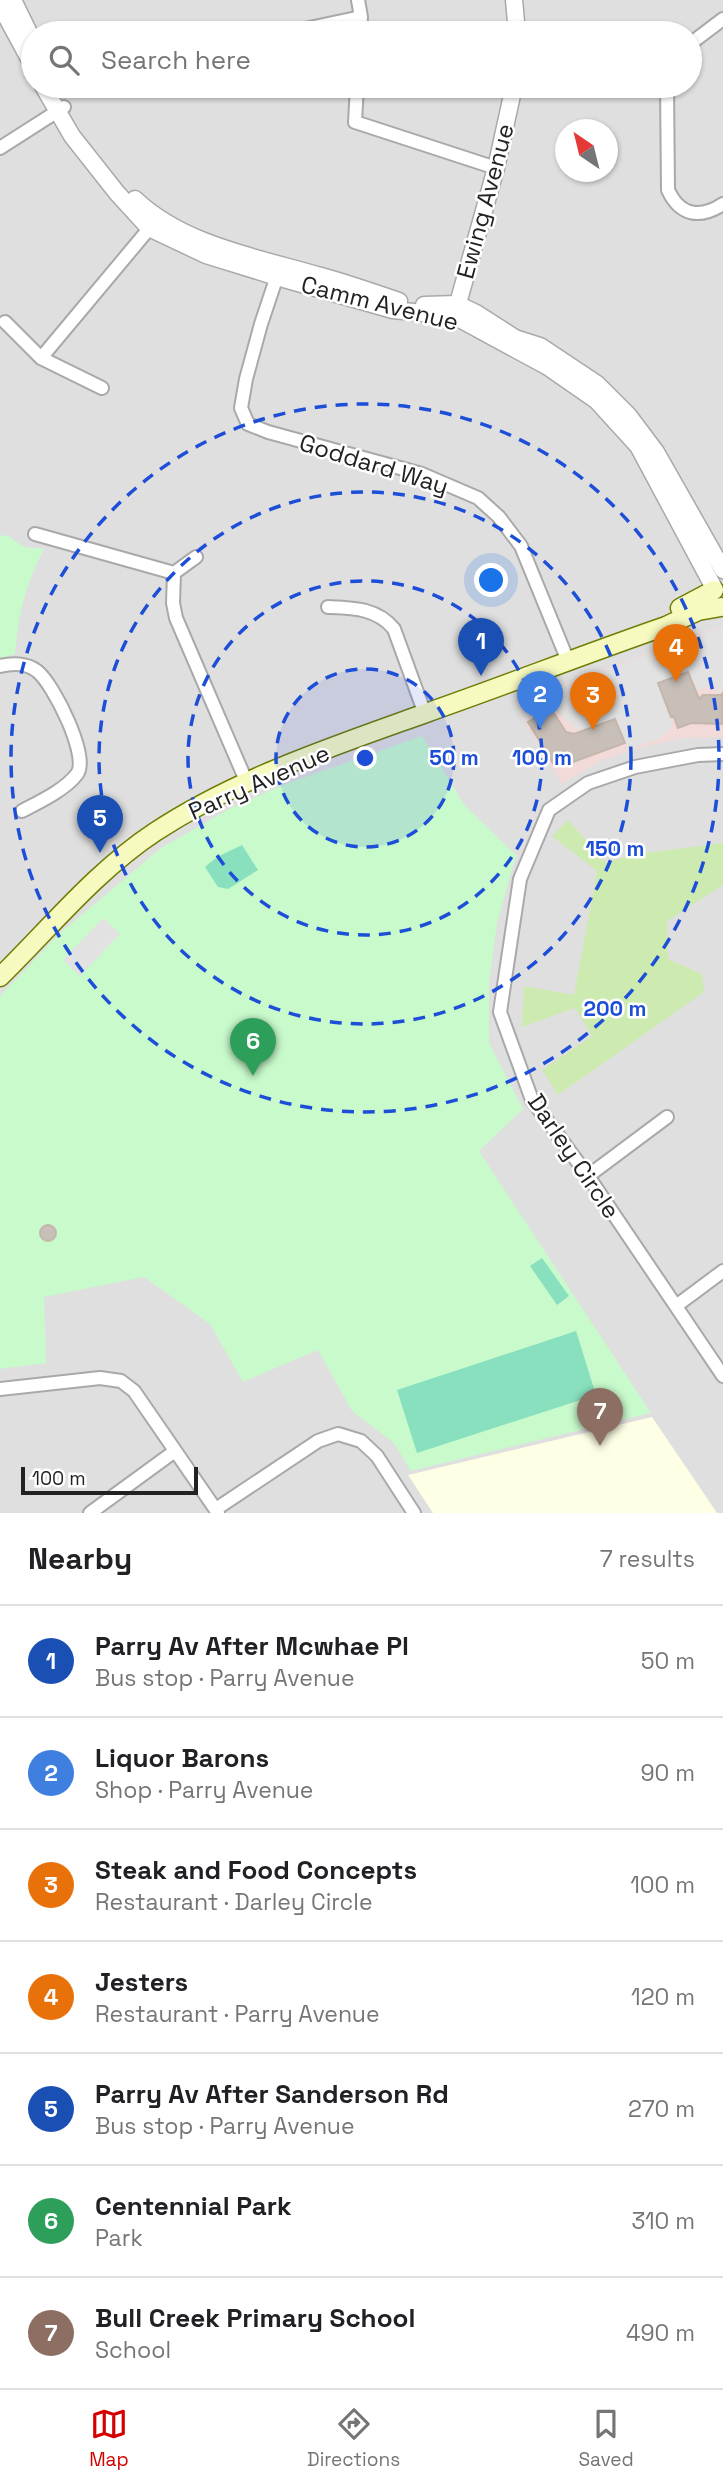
<!DOCTYPE html>
<meta charset="utf-8">
<style>
body{margin:0;font-family:"Space Grotesk",sans-serif;background:#f2f2f2;color:#202124}
.compass{position:absolute;left:555px;top:119px;width:63px;height:63px;border-radius:50%;background:#fff;box-shadow:0 2px 5px #0004;rotate:325deg}
.scale{position:absolute;left:21px;bottom:18px;width:177px;box-sizing:border-box;padding-left:7px;border:4px solid #222;border-top:0;font-size:19px;line-height:24px;white-space:nowrap;color:#222;-webkit-text-stroke:5px #fff;paint-order:stroke}
.you{position:absolute;left:492px;top:581px;width:24px;height:24px;margin:-18px;border:5px solid #fff;border-radius:50%;background:#1a73e8;box-shadow:0 0 0 10px #1a73e833}
.badge{display:grid;place-items:center;width:46px;height:46px;border-radius:50%;background:#d40000;color:#fff;font-size:23px;font-weight:700}
.pin{position:absolute;translate:-50% -58px;filter:drop-shadow(0 2px 4px #0008)}
.pin::after{content:'';position:absolute;top:37px;width:24px;height:21px;background:inherit;clip-path:polygon(0 0,100% 0,50% 100%)}
.list{margin:0;padding:0;list-style:none}
h2{display:flex;justify-content:space-between;align-items:center;height:91px;margin:0;padding:0 28px;font-size:30px}
h2 small{font-size:23px;font-weight:400;color:#757577}
.list li{display:grid;grid-template-columns:46px 1fr auto;gap:21px;align-items:center;box-sizing:border-box;height:112px;padding:0 28px;border-top:2px solid #e0e0e0}
.list b{display:block;font-size:26px;white-space:nowrap}
.list p{margin:0;font-size:23px;white-space:nowrap;color:#757577}
.list em{font-size:23px;font-style:normal;color:#757577}
.icon{flex:none;width:38px;height:38px;fill:none;stroke:currentColor;stroke-width:2;stroke-linecap:round;stroke-linejoin:round}
.map{position:relative;flex:none;width:723px;height:1513px;overflow:hidden}
.search{position:absolute;background:#fff;box-shadow:0 2px 5px #0004;left:21px;right:21px;top:21px;height:77px;display:flex;align-items:center;gap:18px;box-sizing:border-box;padding:0 24px;border-radius:38px;color:#757577;font-size:26px}
.sheet{height:875px;background:#fff}
nav{display:flex;justify-content:space-around;align-items:center;box-sizing:border-box;height:98px;border-top:2px solid #e0e0e0;background:#fff;font-size:19px;color:#757577}
nav a{display:grid;justify-items:center;gap:4px}
nav .on{color:#d40000}
.map>svg:first-child{display:block}
.residential{fill:#e0dfdf;fill-rule:evenodd}
.commercial{fill:#f2dad9}
.education{fill:#ffffe5}
.grass{fill:#cdebb0}
.park{fill:#c8facc}
.pitch{fill:#88e0be}
.parking{fill:#e2e2e2}
.building{fill:#c7bfb8;stroke:#c4b6ab;stroke-width:2}
.lines{fill:none;stroke-linecap:round;stroke-linejoin:round}
.minor-casing{stroke:#a9a9a9;stroke-width:16}
.tertiary-casing{stroke:#a9a9a9;stroke-width:19}
.secondary-casing{stroke:#707d05;stroke-width:21}
.minor{stroke:#fff;stroke-width:12}
.tertiary{stroke:#fff;stroke-width:16}
.secondary{stroke:#f7fabf;stroke-width:18}
.ring{fill:none;stroke:#1d4ed8;stroke-width:3.5;stroke-dasharray:12 9}
.labels{text-anchor:middle;dominant-baseline:central;stroke-width:5;stroke-linejoin:round;paint-order:stroke}
.street-label{font-size:24px;fill:#222;stroke:#fff}
.centre{fill:#1d4ed8;stroke:#fff;stroke-width:3.5}
.ring-label{font-size:21px;text-anchor:middle;font-weight:bold;fill:#1d4ed8;stroke:#fff;stroke-width:5;stroke-linejoin:round;paint-order:stroke}
</style>
<div class="map">
<svg width="723" height="1513" viewBox="0 0 723 1513">
<rect width="100%" height="100%" fill="#f2efe9"/>
<path class="residential" d="M0,0H723V1513H0ZM33,33H690V86H33ZM566,130H608V172H566Z"/>
<path class="commercial" d="M723,625V737L684,738L645,746L601,760L562,784L513,703Z"/>
<path class="education" d="M652,1417L717,1513H433L408,1475Z"/>
<path class="grass" d="M568,820L606,863L630,855L723,843V885L667,921L668,959L702,974L704,992L558,1095L542,1070L592,1036L575,1008L522,1027L524,986L574,995L597,871L552,836Z"/>
<path class="park" d="M0,535L8,536L24,547L44,549C25,586 19,612 15,654L0,658Z
M422,736L465,806L516,855L497,923L489,983V1043L523,1109L479,1151L651,1413L411,1471L394,1443L352,1411L318,1350L243,1382L210,1324L144,1277L44,1297L46,1363L0,1369V996L59,934L161,848L227,810L283,785Z"/>
<path class="pitch" d="M242,845L258,870L228,889L218,887L205,867L217,857Z
M542,1258L569,1296L557,1305L530,1266Z
M576,1331L596,1395L417,1453L397,1390Z"/>
<path class="parking" d="M723,626V691L718,693L714,684L696,691L688,672L658,683L673,725L659,739L628,749L615,718L582,730L573,726L553,708L525,722L514,704Z
M103,918L120,934L80,976L63,960Z"/>
<path class="building" d="M688,672L699,699L703,695H721L723,693V724L691,723L678,728L674,717H671L658,683Z
M551,709L566,732L574,734L615,719L625,743L573,762L570,755L554,765L528,722Z
M40 1233a8 8 0 1 1 16 0a8 8 0 1 1-16 0Z"/>
<g class="lines">
<defs>
<path id="minor" d="M358,0L361,17L360,33
M286,33L361,17
M690,44L723,19
M357,86L355,122L496,168
M667,86L668,190C680,216 700,219 723,204
M0,148L64,107
M279,270L261,324L246,379L241,408L248,424L268,432L422,474L478,498L499,517L521,546L568,661
M5,322L41,358L102,388
M41,358L153,224
M35,534L174,573
M196,557L174,573L173,603L176,618L247,783
M328,607C353,608 377,608 394,629L425,714
M0,666C12,663 27,663 37,671C53,683 90,757 77,774C65,790 39,802 22,811
M723,754L698,755L635,767L588,783L549,810L520,879L500,1012L532,1100L588,1176L723,1376
M588,1176L667,1117
M676,1306L723,1271
M0,1389L100,1378L121,1381L134,1391L218,1513
M216,1509L318,1441L338,1434L361,1441L377,1456L414,1513
M90,1513L175,1451"/>
<path id="tertiary" d="M13,0L33,41
M514,0L517,33
M0,5L33,66
M43,86L72,136L117,193L149,228L206,255L277,277L393,310L454,316L548,367L597,401L638,446L714,588
M135,199C182,244 255,257 317,275C345,282 371,292 399,301
M424,305L457,304L476,313L515,338L540,346L597,384L629,416L656,452L723,570
M455,314L496,168L514,86"/>
<path id="secondary" d="M680,608L714,590
M0,977C50,928 96,871 155,832C237,778 334,746 426,713C506,685 585,654 666,626L698,611L721,607"/>
</defs>
<use href="#minor" class="minor-casing"/>
<use href="#tertiary" class="tertiary-casing"/>
<use href="#secondary" class="secondary-casing"/>
<use href="#minor" class="minor"/>
<use href="#tertiary" class="tertiary"/>
<use href="#secondary" class="secondary"/>
</g>
<circle cx="365" cy="758" r="89" fill="#1d4ed8" fill-opacity=".12"/>
<g class="ring">
<circle cx="365" cy="758" r="89"/>
<circle cx="365" cy="758" r="177"/>
<circle cx="365" cy="758" r="266"/>
<circle cx="365" cy="758" r="354"/>
</g>
<g class="labels">
<g class="street-label">
<text transform="translate(485 201) rotate(-75)">Ewing Avenue</text>
<text transform="translate(380 303) rotate(14)">Camm Avenue</text>
<text transform="translate(374 464) rotate(17)">Goddard Way</text>
<text transform="translate(259 782) rotate(-24)">Parry Avenue</text>
<text transform="translate(574 1156) rotate(56)">Darley Circle</text>
</g>
</g>
<circle cx="365" cy="758" r="10" class="centre"/>
<g class="ring-label">
<text x="454" y="765">50 m</text>
<text x="542" y="765">100 m</text>
<text x="615" y="856">150 m</text>
<text x="615" y="1016">200 m</text>
</g>
</svg>
<svg class="compass" viewBox="-18 -18 36 36"><path d="M0-13l5 13h-10z" fill="#e53935"/><path d="M0 13l5-13h-10z" fill="#757577"/></svg>
<div class="scale">100 m</div>
<div class="you"></div>
<div class="pin badge" style="left:481px;top:676px;background:#1a4fb4">1</div>
<div class="pin badge" style="left:540px;top:729px;background:#3f7fe0">2</div>
<div class="pin badge" style="left:593px;top:730px;background:#e8710a">3</div>
<div class="pin badge" style="left:676px;top:682px;background:#e8710a">4</div>
<div class="pin badge" style="left:100px;top:853px;background:#1a4fb4">5</div>
<div class="pin badge" style="left:253px;top:1076px;background:#2e9e5b">6</div>
<div class="pin badge" style="left:600px;top:1446px;background:#8d6e63">7</div>
<div class="search"><svg class="icon" aria-label="search" viewBox="0 0 24 24"><circle cx="10" cy="10" r="6"/><path d="M15 15l6 6"/></svg>Search here</div>
</div>
<section class="sheet">
<h2>Nearby<small>7 results</small></h2>
<ul class="list">
<li><span class="badge" style="background:#1a4fb4">1</span><div><b>Parry Av After Mcwhae Pl</b><p>Bus stop · Parry Avenue</p></div><em>50 m</em></li>
<li><span class="badge" style="background:#3f7fe0">2</span><div><b>Liquor Barons</b><p>Shop · Parry Avenue</p></div><em>90 m</em></li>
<li><span class="badge" style="background:#e8710a">3</span><div><b>Steak and Food Concepts</b><p>Restaurant · Darley Circle</p></div><em>100 m</em></li>
<li><span class="badge" style="background:#e8710a">4</span><div><b>Jesters</b><p>Restaurant · Parry Avenue</p></div><em>120 m</em></li>
<li><span class="badge" style="background:#1a4fb4">5</span><div><b>Parry Av After Sanderson Rd</b><p>Bus stop · Parry Avenue</p></div><em>270 m</em></li>
<li><span class="badge" style="background:#2e9e5b">6</span><div><b>Centennial Park</b><p>Park</p></div><em>310 m</em></li>
<li><span class="badge" style="background:#8d6e63">7</span><div><b>Bull Creek Primary School</b><p>School</p></div><em>490 m</em></li>
</ul>
</section>
<nav>
<a class="on"><svg class="icon" aria-label="map" viewBox="0 0 24 24"><path d="M3 6l6-2 6 2 6-2v14l-6 2-6-2-6 2zM9 4v14M15 6v14"/></svg>Map</a>
<a><svg class="icon" aria-label="directions" viewBox="0 0 24 24"><path d="M12 3l9 9-9 9-9-9zM9 14v-3h6M13 9l2 2-2 2"/></svg>Directions</a>
<a><svg class="icon" aria-label="saved" viewBox="0 0 24 24"><path d="M7 4h10v16l-5-4-5 4z"/></svg>Saved</a>
</nav>
